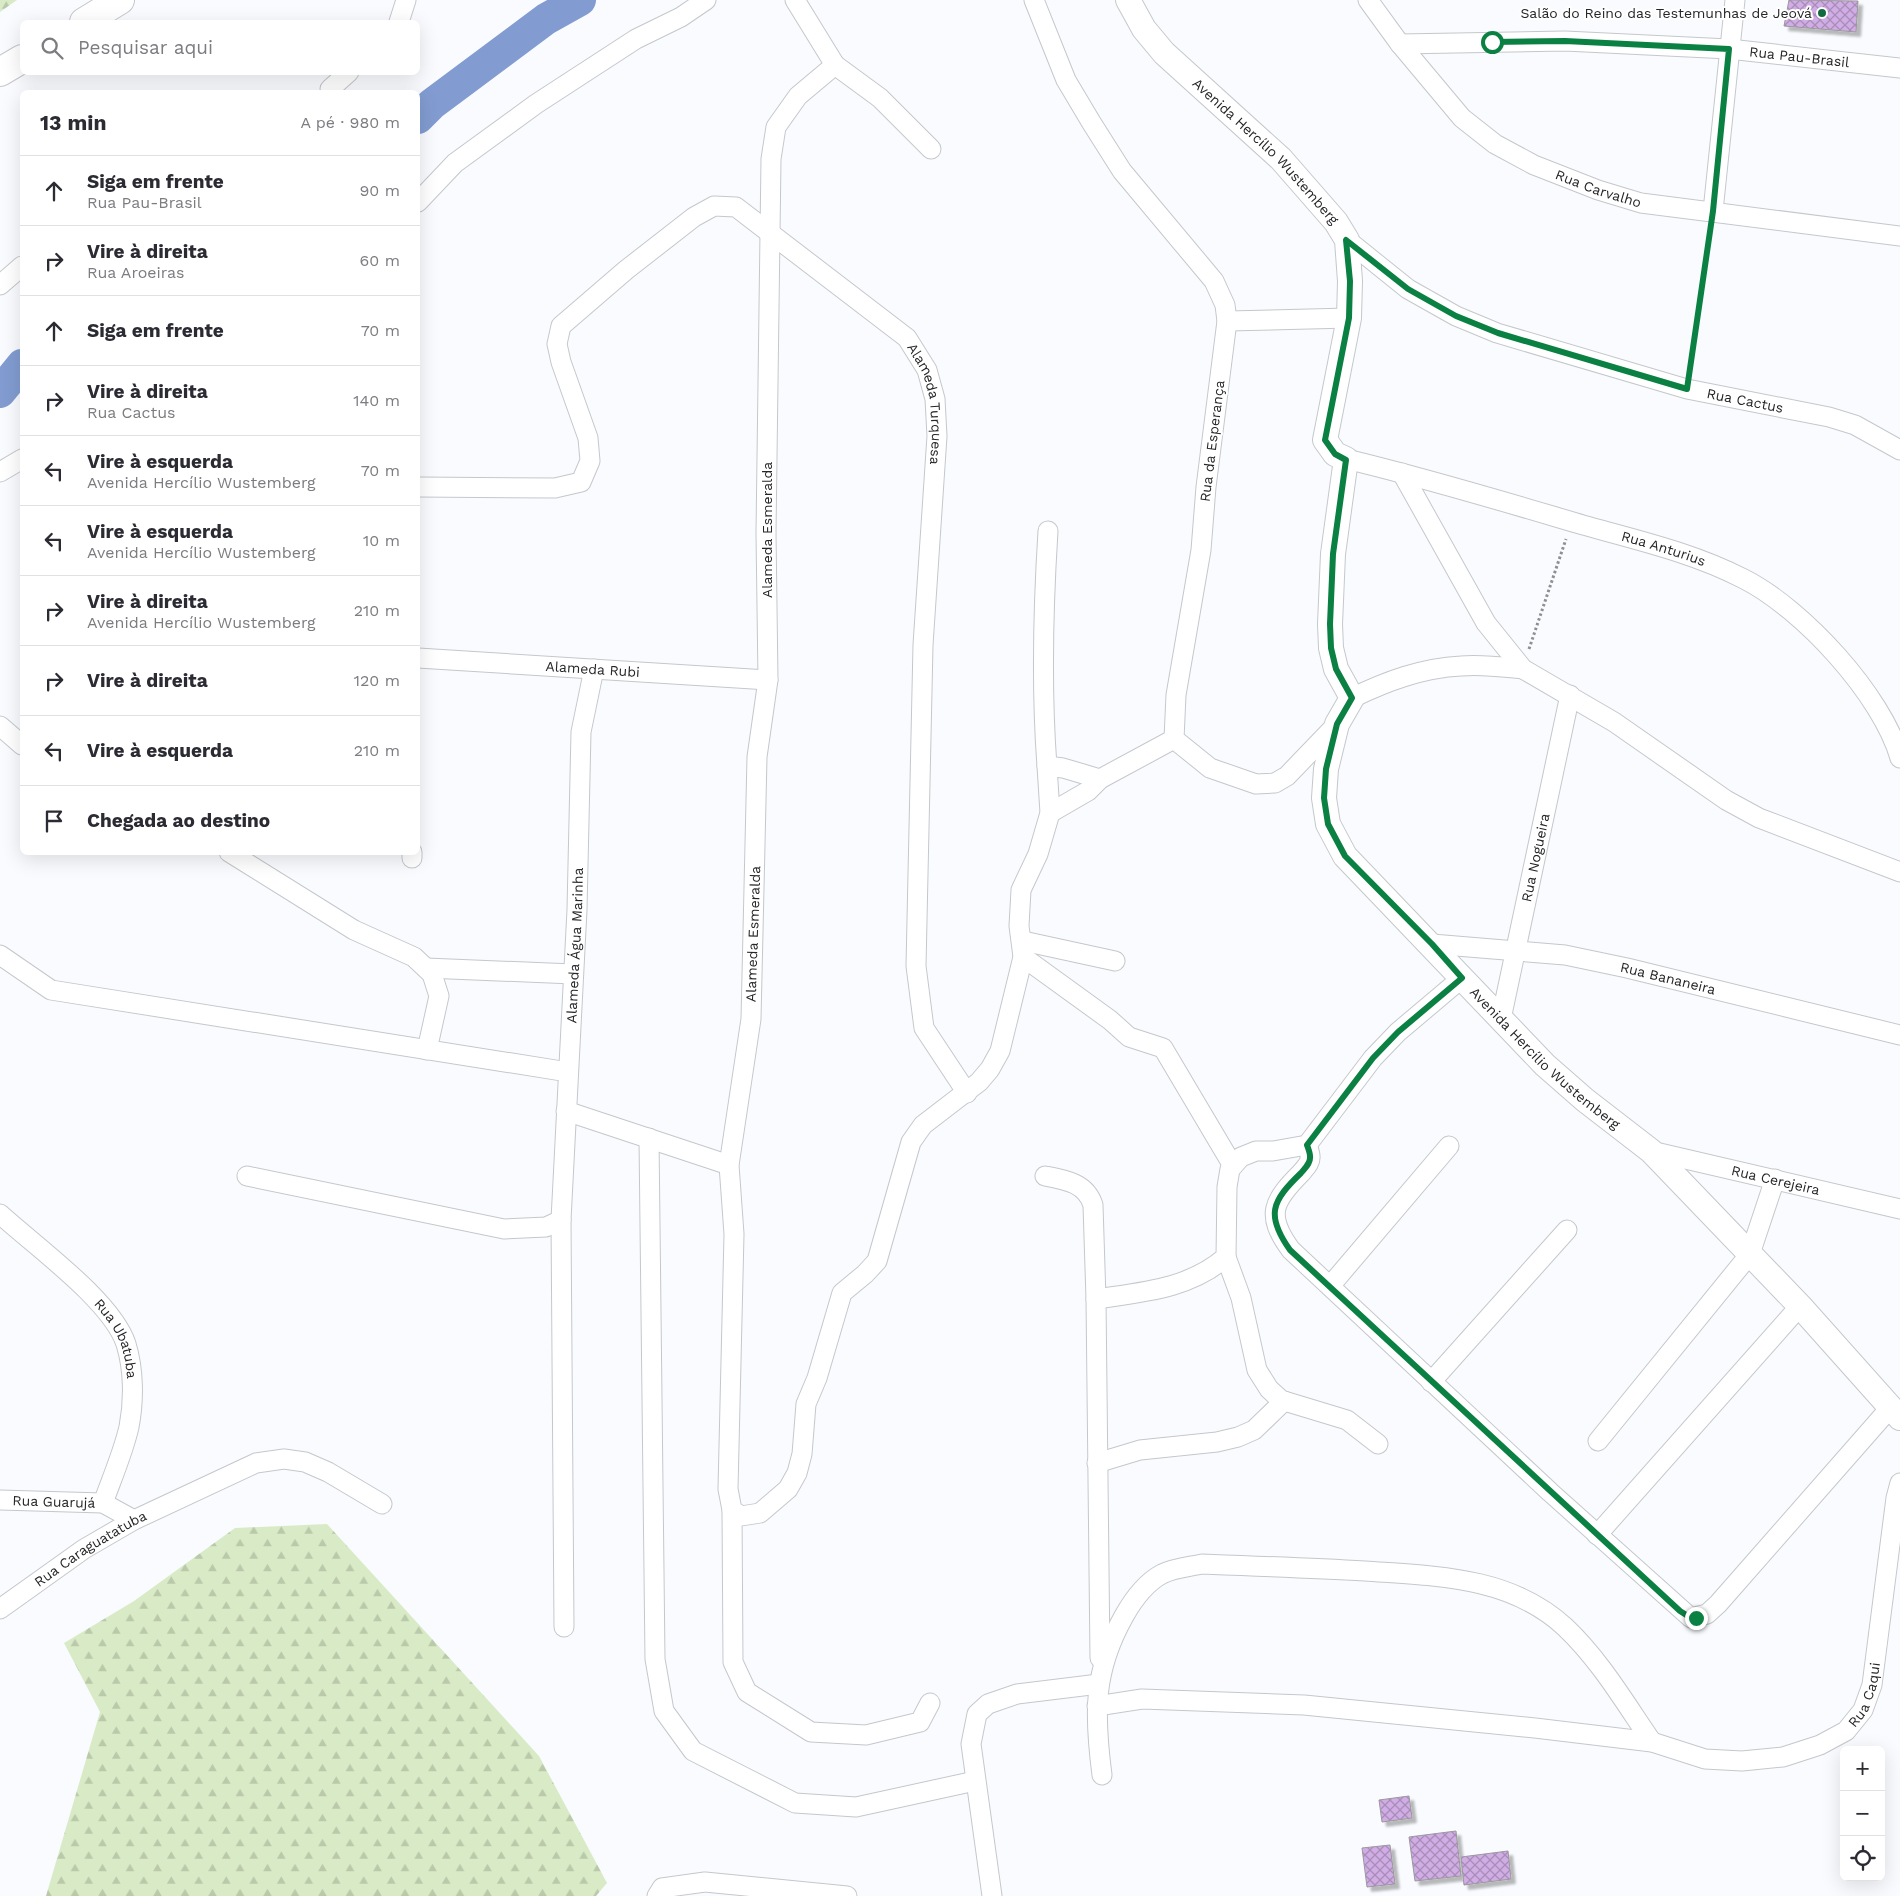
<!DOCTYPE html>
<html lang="pt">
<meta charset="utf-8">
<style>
body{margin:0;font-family:"Work Sans",sans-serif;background:#f7f7f7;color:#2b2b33}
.controls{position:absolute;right:15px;bottom:15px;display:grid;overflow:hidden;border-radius:8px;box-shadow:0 5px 20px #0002}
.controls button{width:45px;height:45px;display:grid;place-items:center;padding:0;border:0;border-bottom:1px solid #e1e1e2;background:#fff;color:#2b2b33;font:25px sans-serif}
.stop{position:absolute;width:15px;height:15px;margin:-11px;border:4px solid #0b8043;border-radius:50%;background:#fff}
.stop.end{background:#0b8043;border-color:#fff;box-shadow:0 1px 5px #0008}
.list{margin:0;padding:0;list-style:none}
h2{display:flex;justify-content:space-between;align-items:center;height:65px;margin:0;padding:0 20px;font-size:21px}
h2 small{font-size:16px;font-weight:400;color:#7c7c81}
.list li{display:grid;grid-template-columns:32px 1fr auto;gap:15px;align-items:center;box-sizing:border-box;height:70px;padding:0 20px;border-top:1px solid #e1e1e2}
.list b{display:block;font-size:19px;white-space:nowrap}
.list p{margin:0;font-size:16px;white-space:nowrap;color:#7c7c81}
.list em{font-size:16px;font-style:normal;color:#7c7c81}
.icon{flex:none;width:28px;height:28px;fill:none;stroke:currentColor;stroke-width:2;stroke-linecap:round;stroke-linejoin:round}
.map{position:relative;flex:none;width:1900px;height:1896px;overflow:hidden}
.search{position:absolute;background:#fff;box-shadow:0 5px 20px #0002;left:20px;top:20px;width:400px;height:55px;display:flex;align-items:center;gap:12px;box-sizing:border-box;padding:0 18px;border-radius:8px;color:#7c7c81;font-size:19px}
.panel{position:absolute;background:#fff;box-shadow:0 5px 20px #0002;left:20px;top:90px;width:400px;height:765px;border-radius:8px}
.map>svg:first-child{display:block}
.forest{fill:url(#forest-firs)}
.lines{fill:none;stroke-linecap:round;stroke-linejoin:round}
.river{stroke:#829cd1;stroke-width:32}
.building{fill:url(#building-cross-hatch);stroke:#9b989d;filter:url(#shadow)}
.minor-casing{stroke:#c4c8cc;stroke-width:21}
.tertiary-casing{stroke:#c4c8cc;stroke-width:26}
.primary-casing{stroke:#c4c8cc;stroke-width:30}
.path{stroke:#8e8f92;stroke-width:3;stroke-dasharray:2.5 2.5;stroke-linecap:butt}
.minor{stroke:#fff;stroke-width:19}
.tertiary{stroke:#fff;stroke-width:24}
.primary{stroke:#fff;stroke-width:28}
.route{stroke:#0b8043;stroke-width:6}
.poi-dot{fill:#126b3e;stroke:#fff;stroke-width:2}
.labels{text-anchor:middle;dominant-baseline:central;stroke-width:4;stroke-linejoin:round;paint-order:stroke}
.poi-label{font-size:14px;fill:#252628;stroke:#fff;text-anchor:end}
.street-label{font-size:14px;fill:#252628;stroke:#fff}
</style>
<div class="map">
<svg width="1900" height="1896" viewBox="0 0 1900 1896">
<defs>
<pattern id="forest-firs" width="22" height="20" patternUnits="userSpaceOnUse" patternTransform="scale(1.25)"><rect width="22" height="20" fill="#d9ebc6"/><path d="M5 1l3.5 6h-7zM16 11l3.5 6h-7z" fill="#bac9aa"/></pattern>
<pattern id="building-cross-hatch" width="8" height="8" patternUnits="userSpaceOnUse" patternTransform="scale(1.25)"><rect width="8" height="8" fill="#d0ade4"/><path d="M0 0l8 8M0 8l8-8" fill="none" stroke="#a98db9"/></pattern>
<filter id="shadow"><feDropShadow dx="4.5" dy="4.5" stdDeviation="1" flood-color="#0004"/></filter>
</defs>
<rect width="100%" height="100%" fill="#f9fbfe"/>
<path class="forest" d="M0,0H17L0,12Z
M327,1524L539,1756L607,1883L596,1896H46L100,1712L64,1643L134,1601L235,1528Z"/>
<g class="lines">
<path class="river" d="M418,118L432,104L546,19L580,0
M0,392L22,365"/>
</g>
<path class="building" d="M1789,0L1858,1L1856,32L1784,26Z
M1409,1796L1412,1818L1382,1822L1379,1800Z
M1456,1831L1461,1876L1415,1881L1409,1837Z
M1390,1845L1395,1884L1367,1887L1362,1848Z
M1508,1851L1511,1879L1464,1885L1461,1857Z"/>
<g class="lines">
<defs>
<g id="minor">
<path d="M795,0L835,65L880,98L931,149"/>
<path d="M1034,0L1066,80L1091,122L1122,171L1214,281L1225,305L1227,321L1206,487L1201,550L1176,695L1174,739L1210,768L1256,784L1275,783L1287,776L1337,724"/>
<path id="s1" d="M1368,0L1400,44L1462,118L1495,144L1534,165L1598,190L1641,203L1900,236"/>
<path d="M399,22L406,0"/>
<path id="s2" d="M1400,44L1565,41L1729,49L1900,68"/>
<path d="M835,65L798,96L776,127L771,159L766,533L768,680L757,757L751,1019L729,1165L734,1234L728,1489L732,1510L741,1516L760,1513L788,1489L797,1473L802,1454L806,1404L817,1378L842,1293L865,1274L877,1261L911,1142L923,1125L979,1082L990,1069L1000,1051L1023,957L1019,926L1021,890L1038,854L1050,813L1047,766"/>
<path d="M330,89L349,72"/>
<path d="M418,202L455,163L536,104L636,39L681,17L706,0"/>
<path d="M1713,211L1735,0"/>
<path id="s3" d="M1347,240L1408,289L1456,316L1497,333L1687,389L1829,417L1855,425L1900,450"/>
<path d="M0,285L22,266"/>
<path d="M1227,321L1349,318"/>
<path id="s4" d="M1346,459C1426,478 1505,502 1583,525C1637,540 1694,553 1744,579C1803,609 1882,695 1900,758"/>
<path d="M0,472L22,459"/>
<path d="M1402,473L1486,623L1523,669L1614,722L1726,800L1759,818L1900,872"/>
<path id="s5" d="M418,487L555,488L581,482L590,461L588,438L561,362L557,344L561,326L626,270L694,217L714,206L736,207L907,338L927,370L935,399L937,436L923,645L916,966L924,1028L967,1093"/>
<path d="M1048,531C1043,610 1041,687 1047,766L1063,768L1100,779L1174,739"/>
<path id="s6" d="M418,658L768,680"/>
<path d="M1352,698C1387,681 1422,668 1461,666C1481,664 1503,667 1523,669"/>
<path d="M0,726L22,745"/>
<path d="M1050,813L1088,791L1100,779"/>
<path d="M229,852L354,930L414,957L432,974L439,996L427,1050"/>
<path d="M412,858V852"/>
<path d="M1023,941L1115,961"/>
<path id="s7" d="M1432,944L1565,955L1627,968L1900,1035"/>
<path d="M0,955L51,990L568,1072"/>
<path d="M1023,957L1110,1020L1129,1037L1163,1048L1233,1166"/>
<path d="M426,968L573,974"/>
<path id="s8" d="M1501,1019L1570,695"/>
<path d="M566,1111L729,1165"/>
<path d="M649,1138L655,1659L664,1711L693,1751L795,1803L856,1807L975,1781"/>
<path d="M1307,1145C1308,1148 1310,1153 1310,1156C1311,1163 1305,1168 1301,1173C1273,1201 1265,1215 1291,1250L1550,1492L1691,1618L1707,1614L1718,1604L1890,1408"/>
<path id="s9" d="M1651,1151L1900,1209"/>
<path d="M247,1176L504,1229L546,1227L561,1220"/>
<path d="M1045,1176C1066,1180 1086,1183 1093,1205L1096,1299L1100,1658"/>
<path id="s10" d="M0,1214C35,1246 112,1301 126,1344C134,1370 134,1401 129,1427C123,1453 112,1478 103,1503"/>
<path d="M1226,1257L1241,1298L1257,1370L1269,1389L1281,1400L1347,1420L1378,1444"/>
<path d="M1330,1286L1449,1146"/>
<path d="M1096,1299C1143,1292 1189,1289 1226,1257L1227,1187L1230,1169L1241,1157L1256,1151H1273L1307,1145L1373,1058L1398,1032L1462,978"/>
<path d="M1431,1382L1567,1230"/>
<path d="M1598,1441L1750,1254L1775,1179"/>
<path d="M1097,1463L1140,1450L1217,1442L1238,1437L1254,1430L1284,1401"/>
<path id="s11" d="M0,1500L103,1503L134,1520"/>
<path d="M732,1510L733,1662L747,1692L811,1732L866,1735L920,1722L930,1703"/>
<path d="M1597,1535L1800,1306"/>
<path id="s12" d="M0,1609L84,1549L134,1520L256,1463L284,1459L305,1462L328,1472L382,1504"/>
<path id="s13" d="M564,1627L561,1220L577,910L581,732L594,669"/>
<path id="s14" d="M1097,1706L1142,1699L1304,1705L1535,1728L1652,1742L1705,1759L1742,1761L1783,1757L1820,1745L1846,1731L1863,1710L1872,1685L1896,1498L1900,1483"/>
<path d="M1102,1775C1094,1714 1093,1671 1124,1616C1133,1600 1145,1583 1162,1574C1174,1568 1188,1567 1202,1564C1256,1566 1311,1568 1365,1571C1435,1576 1510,1576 1565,1627C1600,1660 1625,1703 1652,1742"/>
<path d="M657,1896L662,1888L705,1882L847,1896"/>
<path d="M992,1896L971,1744L977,1714L988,1704L1017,1694L1099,1684"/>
</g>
<g id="tertiary">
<path id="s15" d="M1128,0L1144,29L1164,53L1281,159L1336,222L1347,240L1350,281L1349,318L1325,440L1335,454L1346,459L1333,554L1330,624L1331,648L1336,669L1352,698L1337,724L1326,769L1324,798L1328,824L1345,856L1545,1065L1585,1100L1651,1151L1800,1306L1900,1418"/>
</g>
<path id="primary" d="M84,22L120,0
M0,72L22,59"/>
</defs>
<use href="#minor" class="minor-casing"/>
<use href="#tertiary" class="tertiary-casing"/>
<use href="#primary" class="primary-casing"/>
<path class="path" d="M1690,371L1710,229
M1529,649L1566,539"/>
<use href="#minor" class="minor"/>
<use href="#tertiary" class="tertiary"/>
<use href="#primary" class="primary"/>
</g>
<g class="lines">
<path class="route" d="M1492,42L1565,41L1729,49L1713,211L1687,389L1498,333L1456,316L1408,289L1346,240L1350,281L1349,318L1325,440L1335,454L1346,460L1333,554L1330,624L1331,648L1336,669L1352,698L1337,724L1326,769L1324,798L1328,824L1345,856L1432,944L1462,978L1398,1032L1373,1058L1307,1145C1308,1148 1310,1153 1310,1156C1311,1163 1305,1168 1301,1173C1272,1201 1265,1215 1290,1250L1680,1611L1691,1618H1696"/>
</g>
<circle class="poi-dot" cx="1822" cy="13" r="5"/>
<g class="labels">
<g class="poi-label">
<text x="1812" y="13">Salão do Reino das Testemunhas de Jeová</text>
</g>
<g class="street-label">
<text stroke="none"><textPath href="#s2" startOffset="400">Rua Pau-Brasil</textPath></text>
<text stroke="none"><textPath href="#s15" startOffset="206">Avenida Hercílio Wustemberg</textPath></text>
<text stroke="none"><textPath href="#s1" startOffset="306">Rua Carvalho</textPath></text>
<text stroke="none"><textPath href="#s3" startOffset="435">Rua Cactus</textPath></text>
<text stroke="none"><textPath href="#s5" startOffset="830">Alameda Turquesa</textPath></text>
<text transform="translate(1212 441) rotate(-83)">Rua da Esperança</text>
<text transform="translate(767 530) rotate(-90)">Alameda Esmeralda</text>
<text stroke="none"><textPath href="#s4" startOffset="330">Rua Anturius</textPath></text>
<text stroke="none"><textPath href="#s6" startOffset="175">Alameda Rubi</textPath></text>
<text stroke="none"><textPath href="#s8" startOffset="165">Rua Nogueira</textPath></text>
<text transform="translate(753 934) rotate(-88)">Alameda Esmeralda</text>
<text stroke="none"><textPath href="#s13" startOffset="682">Alameda Água Marinha</textPath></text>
<text stroke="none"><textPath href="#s7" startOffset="239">Rua Bananeira</textPath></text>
<text stroke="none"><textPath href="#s15" startOffset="1256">Avenida Hercílio Wustemberg</textPath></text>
<text stroke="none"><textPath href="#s9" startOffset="128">Rua Cerejeira</textPath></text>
<text stroke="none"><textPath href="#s10" startOffset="174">Rua Ubatuba</textPath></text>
<text stroke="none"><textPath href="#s11" startOffset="54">Rua Guarujá</textPath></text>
<text stroke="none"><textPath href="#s12" startOffset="109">Rua Caraguatatuba</textPath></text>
<text stroke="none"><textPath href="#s14" startOffset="802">Rua Caqui</textPath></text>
</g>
</g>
</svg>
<div class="controls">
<button>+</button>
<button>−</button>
<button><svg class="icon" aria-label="locate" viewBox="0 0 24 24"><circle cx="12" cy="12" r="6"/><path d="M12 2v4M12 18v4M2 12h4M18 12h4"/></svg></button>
</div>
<div class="stop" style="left:1492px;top:42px"></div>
<div class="stop end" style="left:1696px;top:1618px"></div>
<div class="search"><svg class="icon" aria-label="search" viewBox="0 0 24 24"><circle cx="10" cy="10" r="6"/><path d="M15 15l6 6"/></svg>Pesquisar aqui</div>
<section class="panel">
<h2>13 min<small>A pé · 980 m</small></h2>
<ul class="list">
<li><svg class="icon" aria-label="ahead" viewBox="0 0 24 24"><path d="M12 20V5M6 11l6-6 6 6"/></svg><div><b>Siga em frente</b><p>Rua Pau-Brasil</p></div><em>90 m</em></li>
<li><svg class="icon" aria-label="right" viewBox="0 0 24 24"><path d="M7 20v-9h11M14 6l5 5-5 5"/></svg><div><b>Vire à direita</b><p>Rua Aroeiras</p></div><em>60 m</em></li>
<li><svg class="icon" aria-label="ahead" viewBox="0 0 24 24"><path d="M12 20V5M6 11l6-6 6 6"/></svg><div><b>Siga em frente</b></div><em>70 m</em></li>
<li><svg class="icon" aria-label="right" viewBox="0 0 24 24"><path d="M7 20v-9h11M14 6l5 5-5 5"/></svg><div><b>Vire à direita</b><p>Rua Cactus</p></div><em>140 m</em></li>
<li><svg class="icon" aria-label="left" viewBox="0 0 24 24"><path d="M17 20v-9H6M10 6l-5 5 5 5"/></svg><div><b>Vire à esquerda</b><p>Avenida Hercílio Wustemberg</p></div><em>70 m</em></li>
<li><svg class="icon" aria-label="left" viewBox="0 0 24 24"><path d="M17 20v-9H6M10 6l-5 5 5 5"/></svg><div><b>Vire à esquerda</b><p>Avenida Hercílio Wustemberg</p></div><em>10 m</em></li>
<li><svg class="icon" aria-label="right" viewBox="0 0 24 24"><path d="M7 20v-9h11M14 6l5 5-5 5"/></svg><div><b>Vire à direita</b><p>Avenida Hercílio Wustemberg</p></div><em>210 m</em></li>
<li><svg class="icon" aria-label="right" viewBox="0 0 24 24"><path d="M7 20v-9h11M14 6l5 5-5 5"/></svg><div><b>Vire à direita</b></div><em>120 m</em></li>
<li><svg class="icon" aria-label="left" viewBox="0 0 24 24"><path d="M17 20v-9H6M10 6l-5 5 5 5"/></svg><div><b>Vire à esquerda</b></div><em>210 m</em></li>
<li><svg class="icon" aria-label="arrive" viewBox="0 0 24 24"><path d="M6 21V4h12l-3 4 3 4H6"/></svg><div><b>Chegada ao destino</b></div></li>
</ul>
</section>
</div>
